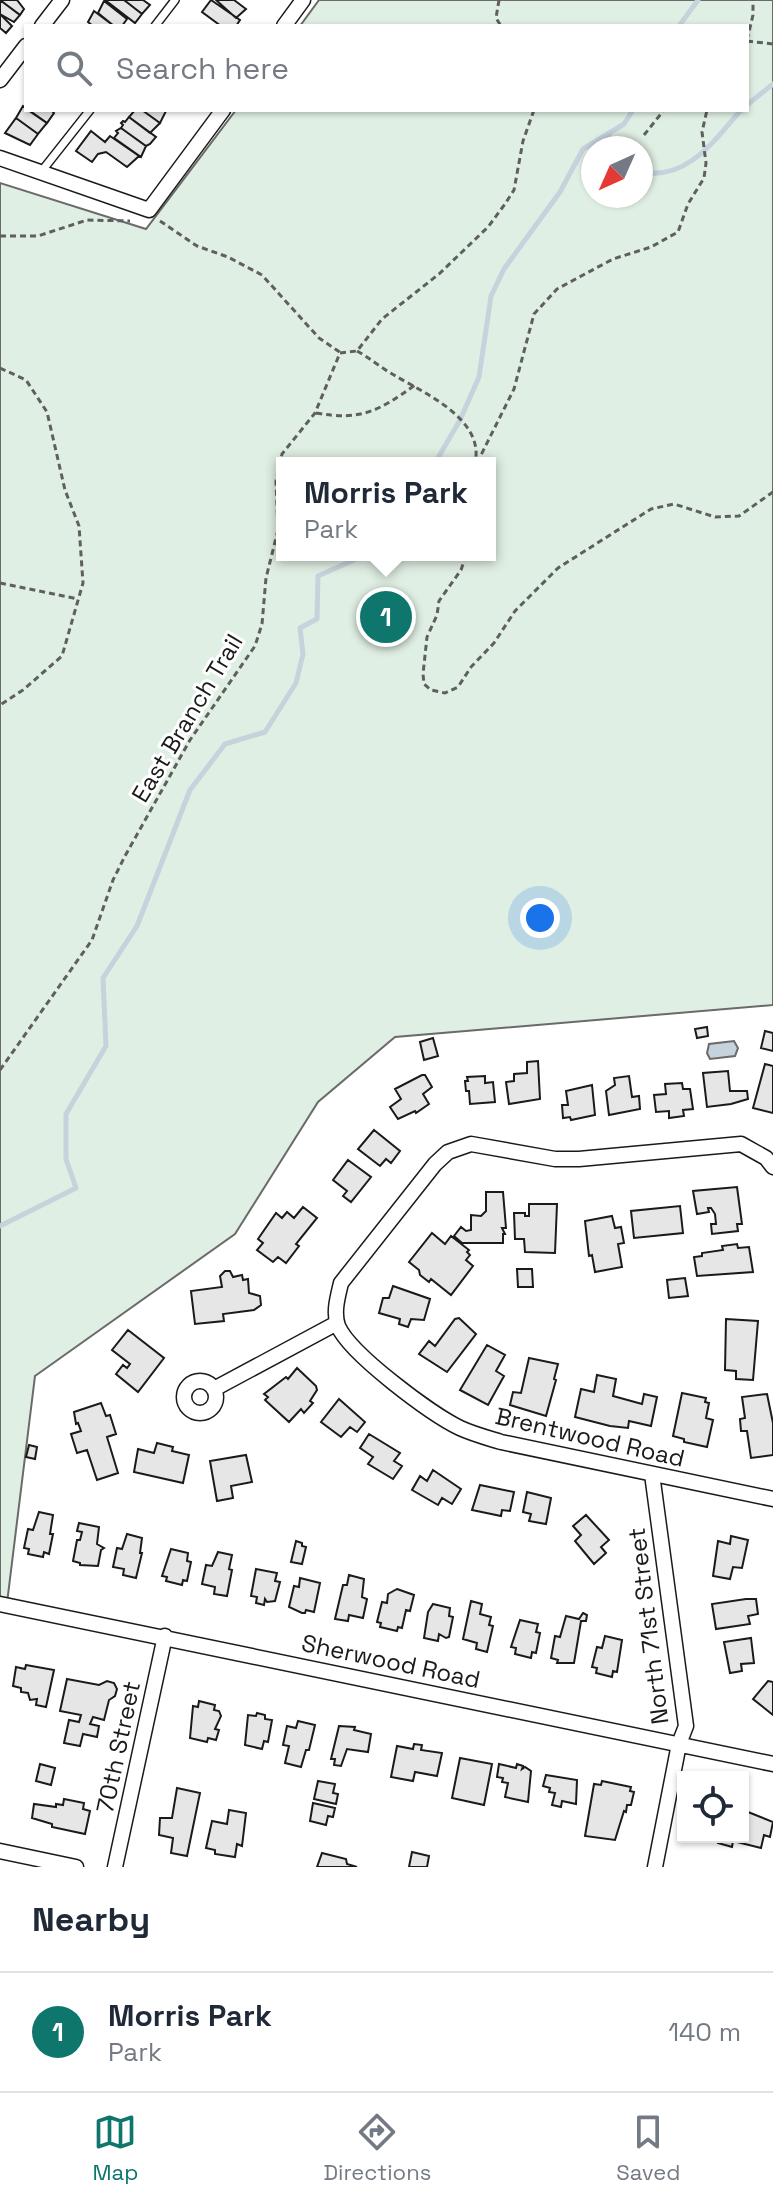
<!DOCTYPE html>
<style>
body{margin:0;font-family:"Space Grotesk",sans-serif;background:#f2f2f3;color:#1f2937}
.controls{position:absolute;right:24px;bottom:24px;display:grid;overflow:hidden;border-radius:0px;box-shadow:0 2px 6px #0004}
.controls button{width:72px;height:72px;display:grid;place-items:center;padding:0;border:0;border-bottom:2px solid #e0e1e3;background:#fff;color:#1f2937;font:40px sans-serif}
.compass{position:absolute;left:581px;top:136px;width:72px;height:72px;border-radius:50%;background:#fff;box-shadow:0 2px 6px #0004;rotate:225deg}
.you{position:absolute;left:540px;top:918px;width:28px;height:28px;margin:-20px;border:6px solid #fff;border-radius:50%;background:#1a73e8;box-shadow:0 0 0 12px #1a73e833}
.badge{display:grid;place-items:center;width:52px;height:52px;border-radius:50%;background:#0f766e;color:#fff;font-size:26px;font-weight:700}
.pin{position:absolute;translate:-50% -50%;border:4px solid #fff;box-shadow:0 2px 8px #0006}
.popup{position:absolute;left:276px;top:457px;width:220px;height:104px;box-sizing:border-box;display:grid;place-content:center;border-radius:0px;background:#fff;filter:drop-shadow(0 2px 6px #0005);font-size:26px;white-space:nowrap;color:#747a83}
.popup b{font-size:30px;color:#1f2937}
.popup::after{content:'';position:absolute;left:50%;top:100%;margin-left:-16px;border:16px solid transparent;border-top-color:#fff}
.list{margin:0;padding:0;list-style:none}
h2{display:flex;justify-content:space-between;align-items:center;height:104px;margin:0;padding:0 32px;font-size:34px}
h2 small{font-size:26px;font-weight:400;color:#747a83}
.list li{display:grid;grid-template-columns:52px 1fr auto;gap:24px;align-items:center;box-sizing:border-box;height:120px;padding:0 32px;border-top:2px solid #e0e1e3}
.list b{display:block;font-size:30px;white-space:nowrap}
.list p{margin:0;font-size:26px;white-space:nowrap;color:#747a83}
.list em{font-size:26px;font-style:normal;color:#747a83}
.icon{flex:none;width:44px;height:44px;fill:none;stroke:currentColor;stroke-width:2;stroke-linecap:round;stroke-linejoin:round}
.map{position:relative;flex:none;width:773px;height:1867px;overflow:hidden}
.search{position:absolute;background:#fff;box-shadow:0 2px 6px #0004;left:24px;right:24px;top:24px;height:88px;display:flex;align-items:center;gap:20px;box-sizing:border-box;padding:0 28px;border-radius:0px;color:#747a83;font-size:30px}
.sheet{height:224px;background:#fff}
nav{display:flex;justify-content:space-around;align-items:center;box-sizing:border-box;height:112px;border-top:2px solid #e0e1e3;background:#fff;font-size:22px;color:#747a83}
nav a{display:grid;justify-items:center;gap:4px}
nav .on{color:#0f766e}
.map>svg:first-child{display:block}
.green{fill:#e0efe3;stroke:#6a6a6a;stroke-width:2;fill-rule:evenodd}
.water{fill:#c6d2dc;stroke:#6a6a6a;stroke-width:2}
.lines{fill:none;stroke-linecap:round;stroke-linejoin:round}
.stream{stroke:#c6d2dc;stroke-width:5}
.building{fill:#e6e6e6;stroke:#1a1a1a;stroke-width:2}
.lane-casing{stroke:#1a1a1a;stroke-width:10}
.street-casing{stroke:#1a1a1a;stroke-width:17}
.path{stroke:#5f5f5f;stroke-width:3;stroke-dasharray:6 4;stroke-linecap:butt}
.lane{stroke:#fff;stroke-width:7}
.street{stroke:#fff;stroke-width:14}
.labels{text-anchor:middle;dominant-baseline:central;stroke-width:6;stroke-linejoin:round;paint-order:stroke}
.street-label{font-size:24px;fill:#1a1a1a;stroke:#fff}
</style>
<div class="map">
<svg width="773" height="1867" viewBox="0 0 773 1867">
<rect width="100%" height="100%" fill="#fff"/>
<path class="green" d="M319,0H773V1005L395,1037L318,1102L235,1234L35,1376L7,1603L0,1601V183L146,229L236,110H747V26H300ZM593,148H641V196H593ZM282,463H490V555H282Z"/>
<path class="water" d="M734,1041L738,1048L735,1056L710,1059L707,1053L709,1044Z"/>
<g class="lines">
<path class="stream" d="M679,26L698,0
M747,105L773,84
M608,134L614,148
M641,172C687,181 714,141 741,110
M435,463L460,420L479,377L491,296L504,269L560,192L583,149L624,124L633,110
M0,1226L76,1188L66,1159V1114L106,1046L103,978L137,926L190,790L225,744L265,732L296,683L303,654L300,628L317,619L318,576L365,555"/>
</g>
<path class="building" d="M0,0L20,15L14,22L0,14Z
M0,0H17L24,9L20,15Z
M105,0H124L142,14L135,23Z
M124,0H143L150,5L142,14Z
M211,0L240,20L236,26H221L202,12Z
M216,0H234L246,9L236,18Z
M104,1L127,19L122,26H114L98,13Z
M94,11L114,26H93L88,22Z
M0,14L12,26L6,33L0,28Z
M23,106L47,123L38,134L16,118Z
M28,110H51L54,113L47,123Z
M135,110H142L160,123L150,133L129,117Z
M142,110H164L166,111L160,123Z
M129,117L156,137L150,144L146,146L121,128L123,125L121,123L123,121L125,122Z
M16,118L38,134L30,145L5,133Z
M121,128L146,146L141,157L114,138L118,133L116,131Z
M91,131L105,142L110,136L139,156L127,167L106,152L98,154L92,162L76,151Z
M707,1027L708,1036L697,1038L695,1029Z
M765,1031L773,1033V1051L761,1048Z
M433,1038L438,1056L424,1060L420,1042Z
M538,1061L540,1099L509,1104L506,1082L514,1081V1074L527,1073V1062Z
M765,1064L773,1066V1113L753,1108Z
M728,1071L730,1091H747L748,1099L731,1104L707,1107L703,1073Z
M422,1075H425L432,1087L423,1094L429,1104L416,1113L415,1111L398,1119L390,1107L401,1099L395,1089Z
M485,1076V1083L493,1082L495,1102L470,1104L469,1091H466L465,1081H468L467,1077Z
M629,1076L632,1097L639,1096L640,1109L609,1115L606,1091L615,1085L614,1078Z
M682,1083L683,1089H690L693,1109L683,1110L684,1116L669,1118V1111L656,1112L654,1095L666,1094L665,1084Z
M592,1085L595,1115L571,1120L570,1117L563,1118L562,1105H568L566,1091Z
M374,1130L400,1151L391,1163L386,1159L380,1166L358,1149Z
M348,1160L371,1177L351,1202L343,1196L347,1191L333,1180Z
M737,1187L742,1224H737L738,1231L712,1234L711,1224H716L715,1214L711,1208H708L709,1212L697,1214L693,1191Z
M486,1192H503L506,1228H502L505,1234H503V1243H462L454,1236L461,1227L466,1231L471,1230V1215L481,1216L486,1211Z
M529,1204H557L555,1253L525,1252L524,1239H515L514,1213H525V1216H529Z
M680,1206L683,1233L634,1238L631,1211Z
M303,1207L317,1218L296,1244L299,1246L286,1263L278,1257L273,1262L257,1250L263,1243L258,1239L276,1213L282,1218L287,1212L294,1218Z
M612,1216L615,1228L621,1227L624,1243L618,1244L622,1267L595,1272L592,1255L589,1256L585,1221Z
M432,1233L445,1244L451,1236L469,1250L467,1252L470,1255L466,1260L473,1266L451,1295L431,1279L429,1282L420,1275L419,1270L409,1262Z
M737,1244L738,1248L749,1247L753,1272L697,1276L694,1257L702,1256V1253L723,1250L722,1246Z
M517,1269H532L533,1287H518Z
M225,1271H230L233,1277L242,1275L243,1280L248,1279L249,1293L260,1296L261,1305L254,1310L223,1314L224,1321L195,1324L191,1291L222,1287L220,1276Z
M685,1278L688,1296L669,1298L667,1280Z
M393,1286L430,1299L424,1320L411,1319L408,1327L399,1324L400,1319L379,1313L383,1298H389Z
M459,1318L476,1334L447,1372L419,1354L429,1341L435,1346L455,1319Z
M726,1319L758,1321L753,1380L736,1379V1371L725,1370Z
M128,1330L164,1358L138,1392L116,1374L123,1365L127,1368L130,1364L112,1350Z
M487,1345L505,1355L496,1371L504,1376L488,1405L460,1390Z
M529,1358L558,1364L554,1379L556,1380L546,1416L510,1405L513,1392L521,1393Z
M297,1368L316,1386L317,1390L310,1401L313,1403L304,1413L301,1409L289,1422L265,1400L268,1397L264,1394L286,1377L288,1379Z
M597,1375L616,1379L613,1396L642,1404L644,1394L657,1397L651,1426L629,1421L628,1428L610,1426L575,1417L581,1389L594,1392Z
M682,1393L706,1398L705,1402L709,1403L706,1418L713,1420L707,1447L684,1442V1439L673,1436Z
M767,1394L773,1423V1455L751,1458L747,1431H741L740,1419L745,1418L742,1397Z
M339,1399L365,1422L357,1432L350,1427L341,1437L321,1422Z
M101,1403L106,1416L110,1415L116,1434L107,1437L118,1473L97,1480L87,1450L77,1453L71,1434L81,1431L78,1423L76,1424L74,1412Z
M369,1434L400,1453L394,1461L402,1466L393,1479L368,1464L373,1457L360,1448Z
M157,1443L173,1447L172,1451L189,1455L183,1483L134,1472L138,1449L154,1453Z
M29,1445L37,1447L35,1459L26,1457Z
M246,1455L252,1482L231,1486L233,1498L217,1501L210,1461Z
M433,1470L461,1489L452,1504L442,1498L438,1505L412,1490L420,1476L427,1481Z
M480,1485L514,1492L510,1511L502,1510L501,1516L472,1510Z
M527,1492L551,1498L546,1524L529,1521L531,1514L523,1512Z
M39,1512L53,1515L50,1534H53L49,1554L44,1552L43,1557L28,1554L29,1549L24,1548L28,1529L33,1530Z
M586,1515L609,1540L601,1547L606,1553L594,1564L575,1541L581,1535L573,1526Z
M79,1523L99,1527L97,1544L104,1548L101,1550L98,1566L80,1565V1563L73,1561L77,1540H80L82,1532L77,1531Z
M127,1534L142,1538L140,1553H142L136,1578L123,1575L124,1569L113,1567L117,1548L122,1549Z
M731,1536L748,1540L742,1568L733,1567L730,1579L713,1576L718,1541L730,1544Z
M296,1541L302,1543V1546L306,1547L302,1564L291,1562Z
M171,1549L188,1553L187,1561L191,1562L187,1581L183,1580L182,1585L166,1581L167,1577L162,1576Z
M218,1552L232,1555L229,1569L232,1570L227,1596L214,1594L215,1587L202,1584L206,1565L212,1566Z
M256,1569L277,1573L275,1581L280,1582L275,1601L267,1602L265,1599L264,1605L256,1603L257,1597L251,1596Z
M349,1575L364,1579L362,1597L367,1599L363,1618L349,1615L348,1621L335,1619L343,1585H347Z
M300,1578L320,1583L314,1612L306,1610L305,1613H302L289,1607L294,1586L299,1587Z
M397,1589L414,1595L410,1611L406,1610L402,1628L398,1627L397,1631L380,1627L381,1623L377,1622L382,1602L387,1603L388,1594Z
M746,1599H756L758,1614L748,1616L750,1624L716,1629L712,1604Z
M471,1601L482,1604L480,1614L491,1617L489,1625L493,1626L487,1652L476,1649L477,1643L463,1639Z
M433,1604L450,1608L449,1616L453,1617L449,1637L446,1638L439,1634L438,1641L424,1638L428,1612Z
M583,1613L587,1615L586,1621H581L574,1663H557L558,1660L551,1658L555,1636L560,1637L566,1616L579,1619Z
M520,1620L538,1624L536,1632L540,1633L536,1653L532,1652L531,1658L515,1654L516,1648L511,1647Z
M605,1636L622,1640L617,1672L613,1671L612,1677L596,1673L597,1668L592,1667L597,1647L602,1648Z
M751,1638L754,1663L741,1664L742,1671L730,1673L724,1642Z
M26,1665L54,1670L46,1707L36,1705L37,1699L30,1700L28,1693L21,1692V1688L13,1686L16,1667L25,1669Z
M67,1679L99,1685L107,1681L114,1683L117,1689L115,1696L109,1700L104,1720L93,1717L90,1724L99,1726L97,1737L83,1734L80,1746L64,1743L69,1720L79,1722L81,1715L60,1711Z
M768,1681L773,1682V1715L753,1699Z
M199,1701L215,1705L214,1710L219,1711L221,1716L215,1729L219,1730L216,1740L208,1738L207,1742L190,1738L193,1706L198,1707Z
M257,1713L265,1715V1719L272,1720L268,1742L264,1741L262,1749L245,1745L248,1715L256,1716Z
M298,1721L315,1725L309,1750H306L301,1767L285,1763L289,1746L283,1745L287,1726L296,1728Z
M339,1726L355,1727L354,1730L371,1734L368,1752L347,1749L341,1766L334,1765L335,1759H331Z
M414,1744L422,1745L421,1750L442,1753L437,1776L415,1772L413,1781L391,1777L397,1746L413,1749Z
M460,1758L492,1764L484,1805L452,1798Z
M40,1764L55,1768L51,1785L36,1781Z
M499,1764L516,1768L517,1764L523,1766L522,1769L525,1767L531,1771L528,1802L505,1797L508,1783L502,1782L503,1778L497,1777Z
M546,1775L577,1780L576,1804L562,1801L561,1807L552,1805L555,1793L549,1792L550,1788L543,1786Z
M318,1781L335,1784L333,1793L338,1794L336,1804L314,1799Z
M602,1781L631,1787L630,1791L634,1792L631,1805H627L626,1812L624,1811L615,1840L585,1836L594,1784L601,1785Z
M177,1788L200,1793L187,1856L171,1853L173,1838L159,1835L160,1818H172Z
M64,1799L84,1803L83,1809L90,1811L85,1834L52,1827V1824L32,1818L34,1804L56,1807V1804L63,1805Z
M313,1803L335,1808L333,1817L328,1816L326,1825L310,1821Z
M229,1810L246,1813L242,1846L237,1844L235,1857L215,1854V1850L206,1848L212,1821L227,1824Z
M743,1810L773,1822L770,1837L764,1835L761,1848L733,1841L732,1847L718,1843L719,1838L714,1837H743Z
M412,1852L429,1856L427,1867H409Z
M322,1853L346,1859L347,1864L357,1867H317Z"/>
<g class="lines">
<defs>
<path id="lane" d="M155,26L175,0
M41,172L90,110"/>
<path id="street" d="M42,26L62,0
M284,26L303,0
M0,80L26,46
M0,158L149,210L223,110
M773,1167L766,1158L741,1144L579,1159H555L471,1144L448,1152L435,1164L341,1283C338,1296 333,1312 338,1326C350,1354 431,1414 460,1428C473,1434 488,1438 501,1442L773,1499
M184 1397a16 16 0 1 1 32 0a16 16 0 1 1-32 0Z
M214,1389L337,1323
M652,1474L686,1726L679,1744L655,1867
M0,1604L773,1764
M0,1851L76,1867
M115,1867L165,1636"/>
</defs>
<use href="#lane" class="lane-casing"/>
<use href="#street" class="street-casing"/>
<path class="path" d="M499,0L496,18L501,26
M747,40L753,15V0
M747,41L773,44
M644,135L664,110
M160,221L197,246L228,257L262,275L319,338L341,353
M0,236H38L87,220L130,221
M357,351C370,358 381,368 394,375C424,393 485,419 475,463
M0,368L26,380L47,412L65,490L79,526L83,583L62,656L23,690L0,705
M316,413C361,421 379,411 415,385
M477,463L514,389L534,314L557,289L613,259L651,247L678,232L688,204L704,178L706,163L702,132L707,110
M466,555L461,570L439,601L437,615L427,637L423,674L424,684L431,690L445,693L458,687L471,667L494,643L515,611L558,568L651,509L674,504L715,517L739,516L773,492
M0,583L78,599
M0,1070L92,940L113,880L125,856L190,740L255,646L262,624L266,578L278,530L276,481L282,454L315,413L340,353L357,351L382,319L439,274L488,227L505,204L514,190L523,141L534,110"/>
<use href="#lane" class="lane"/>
<use href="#street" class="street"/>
</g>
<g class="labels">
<g class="street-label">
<text transform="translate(187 718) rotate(-59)">East Branch Trail</text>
<text transform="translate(590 1437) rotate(13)">Brentwood Road</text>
<text transform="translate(648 1626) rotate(-97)">North 71st Street</text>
<text transform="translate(391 1661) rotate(12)">Sherwood Road</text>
<text transform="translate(118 1747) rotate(-78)">70th Street</text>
</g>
</g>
</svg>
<div class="controls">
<button><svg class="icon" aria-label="locate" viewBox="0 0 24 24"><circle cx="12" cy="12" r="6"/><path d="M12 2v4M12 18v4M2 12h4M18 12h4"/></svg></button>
</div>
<svg class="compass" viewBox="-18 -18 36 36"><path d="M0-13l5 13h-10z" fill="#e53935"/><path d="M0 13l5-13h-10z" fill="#747a83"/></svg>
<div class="you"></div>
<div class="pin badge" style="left:386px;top:617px">1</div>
<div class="popup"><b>Morris Park</b>Park</div>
<div class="search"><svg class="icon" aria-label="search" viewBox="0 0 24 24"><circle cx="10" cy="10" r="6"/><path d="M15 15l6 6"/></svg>Search here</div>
</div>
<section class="sheet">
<h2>Nearby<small></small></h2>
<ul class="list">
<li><span class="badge">1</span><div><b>Morris Park</b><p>Park</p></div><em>140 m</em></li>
</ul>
</section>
<nav>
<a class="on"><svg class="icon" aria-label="map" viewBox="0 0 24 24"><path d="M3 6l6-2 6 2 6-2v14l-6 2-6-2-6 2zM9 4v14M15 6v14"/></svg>Map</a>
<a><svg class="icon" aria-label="directions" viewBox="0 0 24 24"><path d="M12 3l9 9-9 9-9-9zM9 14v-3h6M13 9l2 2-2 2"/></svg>Directions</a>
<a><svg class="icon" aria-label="saved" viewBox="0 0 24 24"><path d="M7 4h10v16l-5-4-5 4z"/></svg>Saved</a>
</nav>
